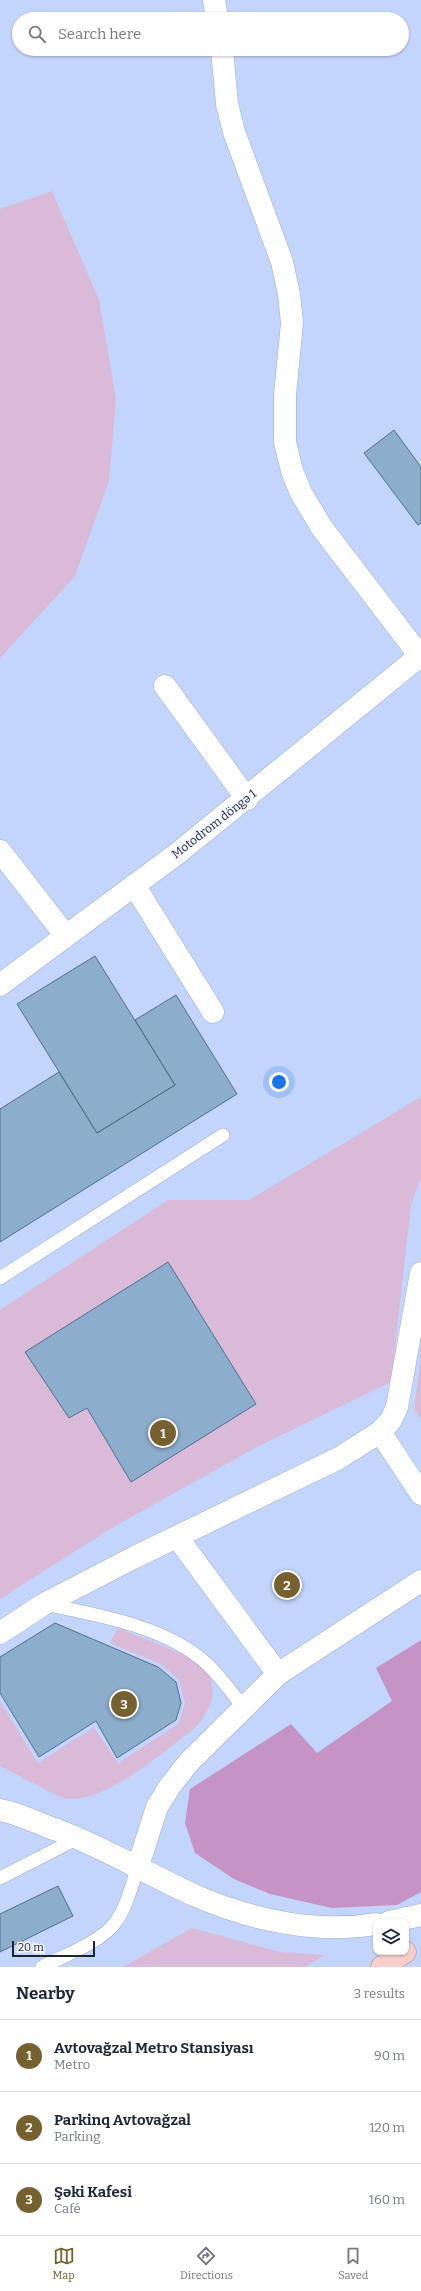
<!DOCTYPE html>
<meta charset="utf-8">
<style>
body{margin:0;font-family:Bitter,serif;background:#f6f6f7;color:#1f2937}
.controls{position:absolute;right:12px;bottom:12px;display:grid;overflow:hidden;border-radius:8px;box-shadow:0 1px 3px #0004}
.controls button{width:36px;height:36px;display:grid;place-items:center;padding:0;border:0;border-bottom:1px solid #e0e1e3;background:#fff;color:#1f2937;font:20px sans-serif}
.scale{position:absolute;left:12px;bottom:10px;width:83px;box-sizing:border-box;padding-left:4px;border:2px solid #1d2331;border-top:0;font-size:11px;line-height:14px;white-space:nowrap;color:#1d2331;-webkit-text-stroke:3px #f2f5fd;paint-order:stroke}
.you{position:absolute;left:279px;top:1082px;width:14px;height:14px;margin:-10px;border:3px solid #fff;border-radius:50%;background:#1a73e8;box-shadow:0 0 0 6px #1a73e833}
.badge{display:grid;place-items:center;width:26px;height:26px;border-radius:50%;background:#75602f;color:#fff;font-size:13px;font-weight:700}
.pin{position:absolute;translate:-50% -50%;border:2px solid #fff;box-shadow:0 1px 4px #0006}
.list{margin:0;padding:0;list-style:none}
h2{display:flex;justify-content:space-between;align-items:center;height:52px;margin:0;padding:0 16px;font-size:17px}
h2 small{font-size:13px;font-weight:400;color:#747a83}
.list li{display:grid;grid-template-columns:26px 1fr auto;gap:12px;align-items:center;box-sizing:border-box;height:72px;padding:0 16px;border-top:1px solid #e0e1e3}
.list b{display:block;font-size:15px;white-space:nowrap}
.list p{margin:0;font-size:13px;white-space:nowrap;color:#747a83}
.list em{font-size:13px;font-style:normal;color:#747a83}
.icon{flex:none;width:22px;height:22px;fill:none;stroke:currentColor;stroke-width:2;stroke-linecap:round;stroke-linejoin:round}
.map{position:relative;flex:none;width:421px;height:1967px;overflow:hidden}
.search{position:absolute;background:#fff;box-shadow:0 1px 3px #0004;left:12px;right:12px;top:12px;height:44px;display:flex;align-items:center;gap:10px;box-sizing:border-box;padding:0 14px;border-radius:22px;color:#747a83;font-size:15px}
.sheet{height:268px;background:#fff}
nav{display:flex;justify-content:space-around;align-items:center;box-sizing:border-box;height:56px;border-top:1px solid #e0e1e3;background:#fff;font-size:11px;color:#747a83}
nav a{display:grid;justify-items:center;gap:2px}
nav .on{color:#75602f}
.map>svg:first-child{display:block}
.green{fill:#d9bad9}
.forest{fill:#c593c6}
.building{fill:#8cadcb;stroke:#51708c}
.lines{fill:none;stroke-linecap:round;stroke-linejoin:round}
.service-casing{stroke:#9bacd1;stroke-width:14}
.minor-casing{stroke:#9bacd1;stroke-width:23}
.trunk-casing{stroke:#a98a8b;stroke-width:23}
.service{stroke:#fff;stroke-width:13}
.minor{stroke:#fff;stroke-width:22}
.trunk{stroke:#f6ceca;stroke-width:22}
.labels{text-anchor:middle;dominant-baseline:central;stroke-width:3;stroke-linejoin:round;paint-order:stroke}
.street-label{font-size:12px;fill:#1d2331;stroke:#f2f5fd}
</style>
<div class="map">
<svg width="421" height="1967" viewBox="0 0 421 1967">
<rect width="100%" height="100%" fill="#c3d5fb"/>
<path class="green" d="M52,191L99,300L116,399L109,481L75,576L0,658V209Z
M421,1097V1178L411,1205L391,1382L255,1448L110,1529L0,1599V1310L168,1200H249Z
M421,1358V1419L414,1409Z
M118,1628C137,1636 195,1656 206,1670C220,1690 210,1712 195,1728C164,1751 99,1810 60,1797L0,1766V1701L38,1763L94,1727L118,1763L178,1724L185,1703L179,1680L161,1664L110,1643Z
M192,1928L280,1952L325,1955L305,1967H123Z"/>
<path class="forest" d="M421,1640V1892L397,1905L332,1908L270,1894L234,1879L195,1853L185,1823L190,1789L291,1724L317,1753L392,1701L376,1668Z"/>
<path class="building" d="M394,430L421,467V523L418,525L364,453Z
M95,956L175,1085L97,1133L17,1004Z
M176,995L237,1094L0,1242V1109L59,1072L97,1133L175,1085L135,1020Z
M168,1262L256,1404L131,1482L87,1408L69,1418L25,1352Z
M55,1623L158,1667L176,1682L181,1703L176,1720L117,1758L96,1721L39,1757L0,1693V1657Z
M58,1886L73,1916L0,1952V1914Z"/>
<g class="lines">
<defs>
<path id="service" d="M0,1278L223,1135
M44,1604C97,1615 165,1626 206,1663C220,1676 232,1693 244,1708
M0,1878L78,1838
M42,1967C63,1956 101,1942 115,1923C127,1906 132,1885 138,1866"/>
<path id="minor" d="M214,0L217,19
M222,49L227,104L234,132L282,262L289,294L292,323L285,395V442L292,471L301,493L322,528L420,656
M165,686L247,799
M0,851L66,936
M134,885L213,1012
M0,985L178,853L421,655
M380,1432L421,1494
M177,1537L278,1674
M0,1633L44,1604L133,1558L339,1458L380,1432L391,1420L397,1407L421,1273
M0,1810C19,1813 39,1824 57,1830C106,1848 149,1875 196,1896C252,1920 316,1934 376,1924
M138,1866L157,1807L170,1786L189,1762L278,1674L421,1581
M389,1922L421,1915"/>
<path id="trunk" d="M382,1967L405,1952"/>
</defs>
<use href="#service" class="service-casing"/>
<use href="#minor" class="minor-casing"/>
<use href="#trunk" class="trunk-casing"/>
<use href="#service" class="service"/>
<use href="#minor" class="minor"/>
<use href="#trunk" class="trunk"/>
</g>
<g class="labels">
<g class="street-label">
<text transform="translate(214 824) rotate(-38)">Motodrom döngə 1</text>
</g>
</g>
</svg>
<div class="controls">
<button><svg class="icon" aria-label="layers" viewBox="0 0 24 24"><path d="M12 4l9 5-9 5-9-5zM3 14l9 5 9-5"/></svg></button>
</div>
<div class="scale">20 m</div>
<div class="you"></div>
<div class="pin badge" style="left:163px;top:1433px">1</div>
<div class="pin badge" style="left:287px;top:1585px">2</div>
<div class="pin badge" style="left:124px;top:1704px">3</div>
<div class="search"><svg class="icon" aria-label="search" viewBox="0 0 24 24"><circle cx="10" cy="10" r="6"/><path d="M15 15l6 6"/></svg>Search here</div>
</div>
<section class="sheet">
<h2>Nearby<small>3 results</small></h2>
<ul class="list">
<li><span class="badge">1</span><div><b>Avtovağzal Metro Stansiyası</b><p>Metro</p></div><em>90 m</em></li>
<li><span class="badge">2</span><div><b>Parkinq Avtovağzal</b><p>Parking</p></div><em>120 m</em></li>
<li><span class="badge">3</span><div><b>Şəki Kafesi</b><p>Café</p></div><em>160 m</em></li>
</ul>
</section>
<nav>
<a class="on"><svg class="icon" aria-label="map" viewBox="0 0 24 24"><path d="M3 6l6-2 6 2 6-2v14l-6 2-6-2-6 2zM9 4v14M15 6v14"/></svg>Map</a>
<a><svg class="icon" aria-label="directions" viewBox="0 0 24 24"><path d="M12 3l9 9-9 9-9-9zM9 14v-3h6M13 9l2 2-2 2"/></svg>Directions</a>
<a><svg class="icon" aria-label="saved" viewBox="0 0 24 24"><path d="M7 4h10v16l-5-4-5 4z"/></svg>Saved</a>
</nav>
